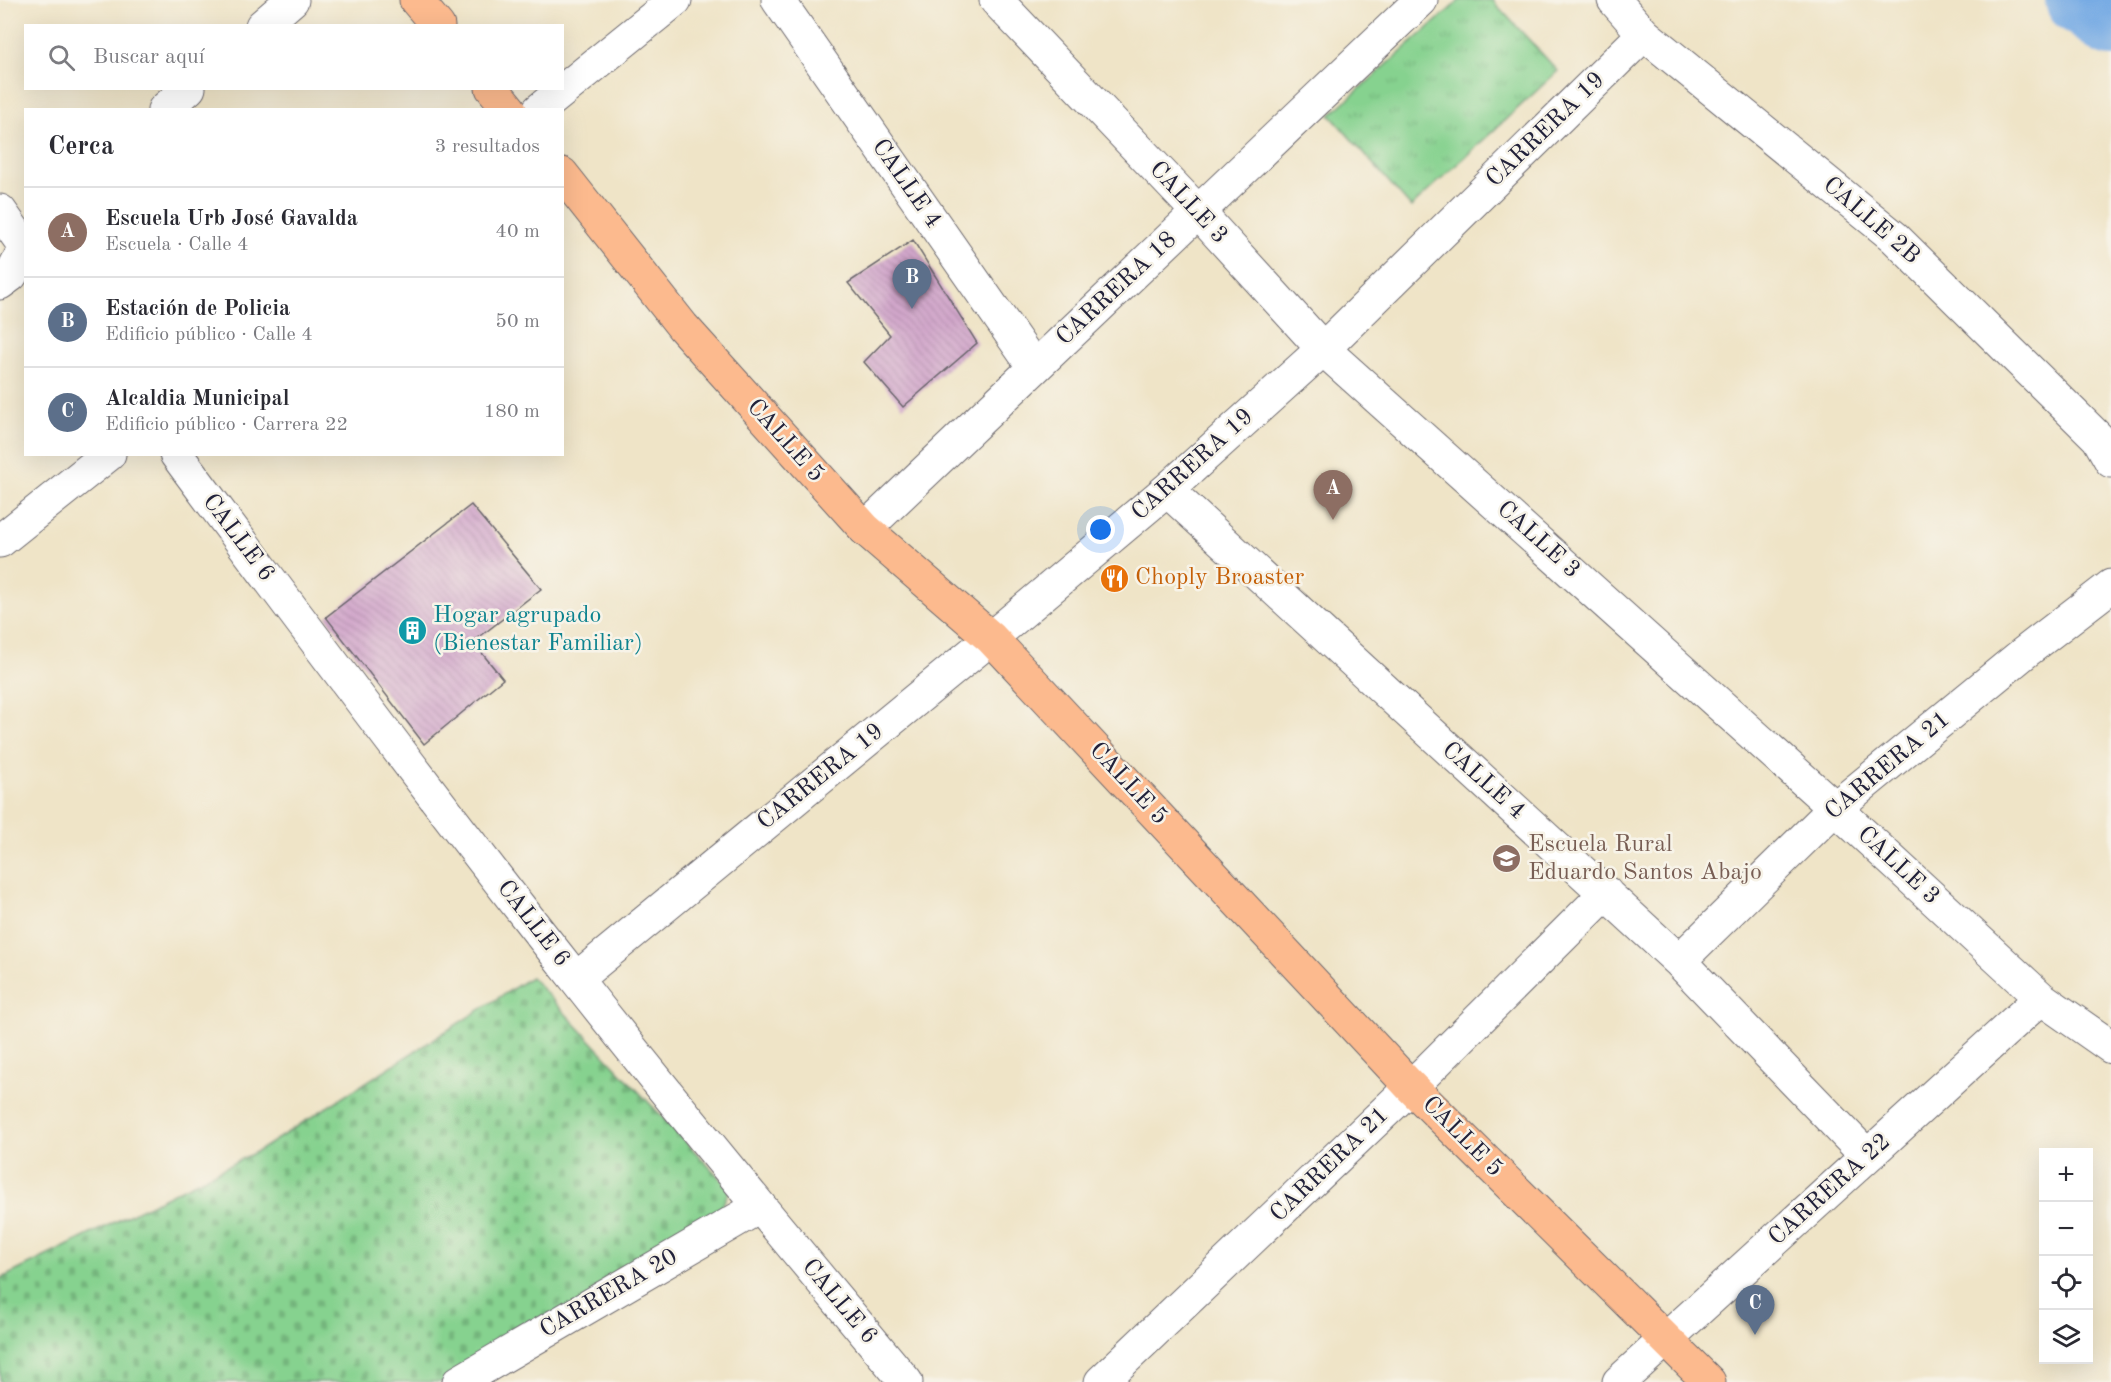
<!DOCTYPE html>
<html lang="es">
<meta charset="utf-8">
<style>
body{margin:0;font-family:"Old Standard TT",serif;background:#f2f2f3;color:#2b2b33}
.controls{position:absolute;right:18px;bottom:18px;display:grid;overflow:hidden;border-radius:0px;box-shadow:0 6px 24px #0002}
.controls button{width:54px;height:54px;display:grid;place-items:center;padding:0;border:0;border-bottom:2px solid #e1e1e2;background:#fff;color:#2b2b33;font:30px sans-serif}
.you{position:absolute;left:1101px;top:530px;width:21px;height:21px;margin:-15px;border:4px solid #fff;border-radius:50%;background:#1a73e8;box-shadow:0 0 0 9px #1a73e833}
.badge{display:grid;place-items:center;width:39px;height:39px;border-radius:50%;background:#d1495b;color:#fff;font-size:20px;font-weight:700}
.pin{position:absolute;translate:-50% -50px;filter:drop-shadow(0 2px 3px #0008)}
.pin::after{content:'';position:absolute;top:32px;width:21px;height:18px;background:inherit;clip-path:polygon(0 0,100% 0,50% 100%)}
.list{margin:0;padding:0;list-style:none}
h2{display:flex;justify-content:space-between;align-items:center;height:78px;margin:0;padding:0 24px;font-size:26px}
h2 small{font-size:20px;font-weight:400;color:#7c7c81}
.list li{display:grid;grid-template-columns:39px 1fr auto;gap:18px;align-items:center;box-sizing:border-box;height:90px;padding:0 24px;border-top:2px solid #e1e1e2}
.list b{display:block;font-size:22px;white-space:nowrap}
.list p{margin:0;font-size:20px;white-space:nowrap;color:#7c7c81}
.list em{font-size:20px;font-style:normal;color:#7c7c81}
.icon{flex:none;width:33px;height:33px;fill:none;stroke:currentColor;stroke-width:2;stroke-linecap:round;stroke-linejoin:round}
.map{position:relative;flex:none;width:2111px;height:1382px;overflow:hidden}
.search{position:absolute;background:#fff;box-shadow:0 6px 24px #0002;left:24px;top:24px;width:540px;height:66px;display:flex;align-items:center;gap:15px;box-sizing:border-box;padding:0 21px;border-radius:0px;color:#7c7c81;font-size:22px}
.panel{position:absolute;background:#fff;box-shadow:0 6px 24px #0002;left:24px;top:108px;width:540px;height:348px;border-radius:0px}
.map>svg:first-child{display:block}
.cemetery{fill:url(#cemetery-stones);stroke:#547a65;stroke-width:1.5}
.park{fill:url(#park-tufts);stroke:#547a65;stroke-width:1.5}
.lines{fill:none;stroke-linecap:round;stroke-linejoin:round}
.river{stroke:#77abe4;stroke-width:68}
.building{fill:url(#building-back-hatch)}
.minor-casing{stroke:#6a666c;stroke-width:35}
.major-casing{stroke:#6a666c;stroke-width:35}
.minor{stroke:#fff;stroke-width:33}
.major{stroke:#fcba8e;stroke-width:33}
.labels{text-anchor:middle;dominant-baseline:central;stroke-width:5;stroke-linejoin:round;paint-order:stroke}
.street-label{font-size:24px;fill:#22223b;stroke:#f7f3e8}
.food-label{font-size:24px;fill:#c56008;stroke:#f7f3e8;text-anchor:start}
.culture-label{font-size:24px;fill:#0d838f;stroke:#f7f3e8;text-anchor:start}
.education-label{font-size:24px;fill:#785e54;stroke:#f7f3e8;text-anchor:start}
</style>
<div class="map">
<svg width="2111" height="1382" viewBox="0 0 2111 1382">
<defs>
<pattern id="cemetery-stones" width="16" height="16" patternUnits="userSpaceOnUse" patternTransform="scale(1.5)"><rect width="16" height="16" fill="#86d28f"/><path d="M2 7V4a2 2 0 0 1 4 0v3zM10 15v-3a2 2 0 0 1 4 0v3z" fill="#73b47c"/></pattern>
<pattern id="park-tufts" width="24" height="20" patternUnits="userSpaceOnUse" patternTransform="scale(1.5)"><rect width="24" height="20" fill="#86d28f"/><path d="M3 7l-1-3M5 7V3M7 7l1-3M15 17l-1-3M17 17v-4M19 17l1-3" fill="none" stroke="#73b47c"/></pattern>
<pattern id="building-back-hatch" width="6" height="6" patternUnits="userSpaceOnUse" patternTransform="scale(1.5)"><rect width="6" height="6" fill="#d2a7cb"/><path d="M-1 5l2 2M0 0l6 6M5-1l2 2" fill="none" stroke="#b48faf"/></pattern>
</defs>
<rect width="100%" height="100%" fill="#f7f3e8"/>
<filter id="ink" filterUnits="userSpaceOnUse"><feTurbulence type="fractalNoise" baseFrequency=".0167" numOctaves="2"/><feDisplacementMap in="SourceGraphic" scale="12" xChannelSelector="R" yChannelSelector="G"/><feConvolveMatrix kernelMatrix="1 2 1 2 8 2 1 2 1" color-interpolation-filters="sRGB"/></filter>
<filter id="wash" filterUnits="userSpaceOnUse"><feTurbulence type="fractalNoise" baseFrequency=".008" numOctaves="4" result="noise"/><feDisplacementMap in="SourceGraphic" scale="24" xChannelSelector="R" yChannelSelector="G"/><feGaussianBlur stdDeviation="1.35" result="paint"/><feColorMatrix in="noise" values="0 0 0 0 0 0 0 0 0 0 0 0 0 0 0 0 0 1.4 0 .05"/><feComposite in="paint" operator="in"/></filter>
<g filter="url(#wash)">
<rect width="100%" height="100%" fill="#efe4c7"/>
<path class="cemetery" d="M531,977L730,1189L712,1228L449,1382H0V1279L260,1150Z"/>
<path class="park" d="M1460,0H1492L1558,71L1411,207L1330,115Z"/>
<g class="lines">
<path class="river" d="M2079,0L2111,23"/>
</g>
<g id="blocks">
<path class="building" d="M913,240L977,343L903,407L864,362L890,335L848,283Z
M471,505L541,589L473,642L503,679L424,744L326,617Z"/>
</g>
</g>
<g filter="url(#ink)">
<use href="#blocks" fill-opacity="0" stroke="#6a666c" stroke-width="1.5"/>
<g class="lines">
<defs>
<path id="minor" d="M778,0L1034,367
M996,0L1198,212L1323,349L1835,808L2041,998L2111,1047
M1614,0L1644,34L1894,237L2098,438L2111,461
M262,26L292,0
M164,110L189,88
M539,110L675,0
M0,211L26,248
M0,283L11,275L26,246
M176,454C307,630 439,806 575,978C683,1115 794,1248 906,1382
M1167,490L1679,961L1867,1156
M865,529L1421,0
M0,541L109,454
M1679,961L1835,808L2024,653L2111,586
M576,979L991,638L1167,490L1323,349L1644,34
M459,1382L759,1207
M1101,1382L1411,1087L1606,893
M1619,1382L2041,998"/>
<path id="major" d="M416,0L438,26
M492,88L510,110
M562,174L683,327L865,529L991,638L1411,1087L1709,1382"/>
</defs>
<use href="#minor" class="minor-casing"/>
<use href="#major" class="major-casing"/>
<use href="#minor" class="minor"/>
<use href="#major" class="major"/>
</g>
</g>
<defs>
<symbol id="restaurant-disc" viewBox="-11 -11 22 22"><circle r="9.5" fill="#e8710a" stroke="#f7f3e8"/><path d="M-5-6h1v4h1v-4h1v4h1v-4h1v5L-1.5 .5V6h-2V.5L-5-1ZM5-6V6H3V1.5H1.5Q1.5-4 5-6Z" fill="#fff"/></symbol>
<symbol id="building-disc" viewBox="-11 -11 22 22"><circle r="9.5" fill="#0f9aa8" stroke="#f7f3e8"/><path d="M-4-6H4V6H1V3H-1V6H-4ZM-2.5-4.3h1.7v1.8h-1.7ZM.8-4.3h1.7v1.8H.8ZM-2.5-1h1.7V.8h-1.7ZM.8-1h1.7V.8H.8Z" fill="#fff"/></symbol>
<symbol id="school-disc" viewBox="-11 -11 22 22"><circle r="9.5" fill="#8d6e63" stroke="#f7f3e8"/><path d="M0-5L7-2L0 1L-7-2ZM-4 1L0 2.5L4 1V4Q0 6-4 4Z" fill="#fff"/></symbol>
</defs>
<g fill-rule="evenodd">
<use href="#restaurant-disc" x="1098" y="562" width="33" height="33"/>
<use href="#building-disc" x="396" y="614" width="33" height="33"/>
<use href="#school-disc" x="1490" y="842" width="33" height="33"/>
</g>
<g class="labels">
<g class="street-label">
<text transform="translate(1546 130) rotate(-44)">CARRERA 19</text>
<text transform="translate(906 184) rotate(55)">CALLE 4</text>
<text transform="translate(1188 203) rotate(47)">CALLE 3</text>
<text transform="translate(1871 221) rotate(41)">CALLE 2B</text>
<text transform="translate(1117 289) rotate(-43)">CARRERA 18</text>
<text transform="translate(785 441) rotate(48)">CALLE 5</text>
<text transform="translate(1193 465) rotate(-42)">CARRERA 19</text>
<text transform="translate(238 538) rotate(53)">CALLE 6</text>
<text transform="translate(1538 540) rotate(42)">CALLE 3</text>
<text transform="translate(1888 766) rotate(-40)">CARRERA 21</text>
<text transform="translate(821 777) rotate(-39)">CARRERA 19</text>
<text transform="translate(1483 781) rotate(42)">CALLE 4</text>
<text transform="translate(1128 784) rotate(47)">CALLE 5</text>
<text transform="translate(1898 866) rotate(43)">CALLE 3</text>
<text transform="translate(533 924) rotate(52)">CALLE 6</text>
<text transform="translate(1462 1137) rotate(45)">CALLE 5</text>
<text transform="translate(1330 1165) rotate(-44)">CARRERA 21</text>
<text transform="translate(1830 1190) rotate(-42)">CARRERA 22</text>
<text transform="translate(609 1294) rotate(-30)">CARRERA 20</text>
<text transform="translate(839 1302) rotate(50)">CALLE 6</text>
</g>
<g class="food-label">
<text x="1135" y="578">Choply Broaster</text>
</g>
<g class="culture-label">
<text x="433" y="616">Hogar agrupado<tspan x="433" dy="28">(Bienestar Familiar)</tspan></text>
</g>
<g class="education-label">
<text x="1528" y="845">Escuela Rural<tspan x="1528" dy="28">Eduardo Santos Abajo</tspan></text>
</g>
</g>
</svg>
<div class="controls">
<button>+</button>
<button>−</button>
<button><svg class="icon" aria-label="locate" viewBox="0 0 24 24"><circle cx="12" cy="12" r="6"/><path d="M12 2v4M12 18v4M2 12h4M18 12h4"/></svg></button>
<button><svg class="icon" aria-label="layers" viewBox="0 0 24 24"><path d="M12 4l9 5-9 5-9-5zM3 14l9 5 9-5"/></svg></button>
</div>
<div class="you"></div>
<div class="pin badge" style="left:1333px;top:520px;background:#8d6e63">A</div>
<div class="pin badge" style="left:912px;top:309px;background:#5c6f8a">B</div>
<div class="pin badge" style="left:1755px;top:1335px;background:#5c6f8a">C</div>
<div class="search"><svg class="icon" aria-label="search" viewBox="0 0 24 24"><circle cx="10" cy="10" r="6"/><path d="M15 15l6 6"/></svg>Buscar aquí</div>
<section class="panel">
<h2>Cerca<small>3 resultados</small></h2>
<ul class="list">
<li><span class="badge" style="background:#8d6e63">A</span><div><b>Escuela Urb José Gavalda</b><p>Escuela · Calle 4</p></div><em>40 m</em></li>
<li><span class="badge" style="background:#5c6f8a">B</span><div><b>Estación de Policia</b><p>Edificio público · Calle 4</p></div><em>50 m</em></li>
<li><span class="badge" style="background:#5c6f8a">C</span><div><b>Alcaldia Municipal</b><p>Edificio público · Carrera 22</p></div><em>180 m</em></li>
</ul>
</section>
</div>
